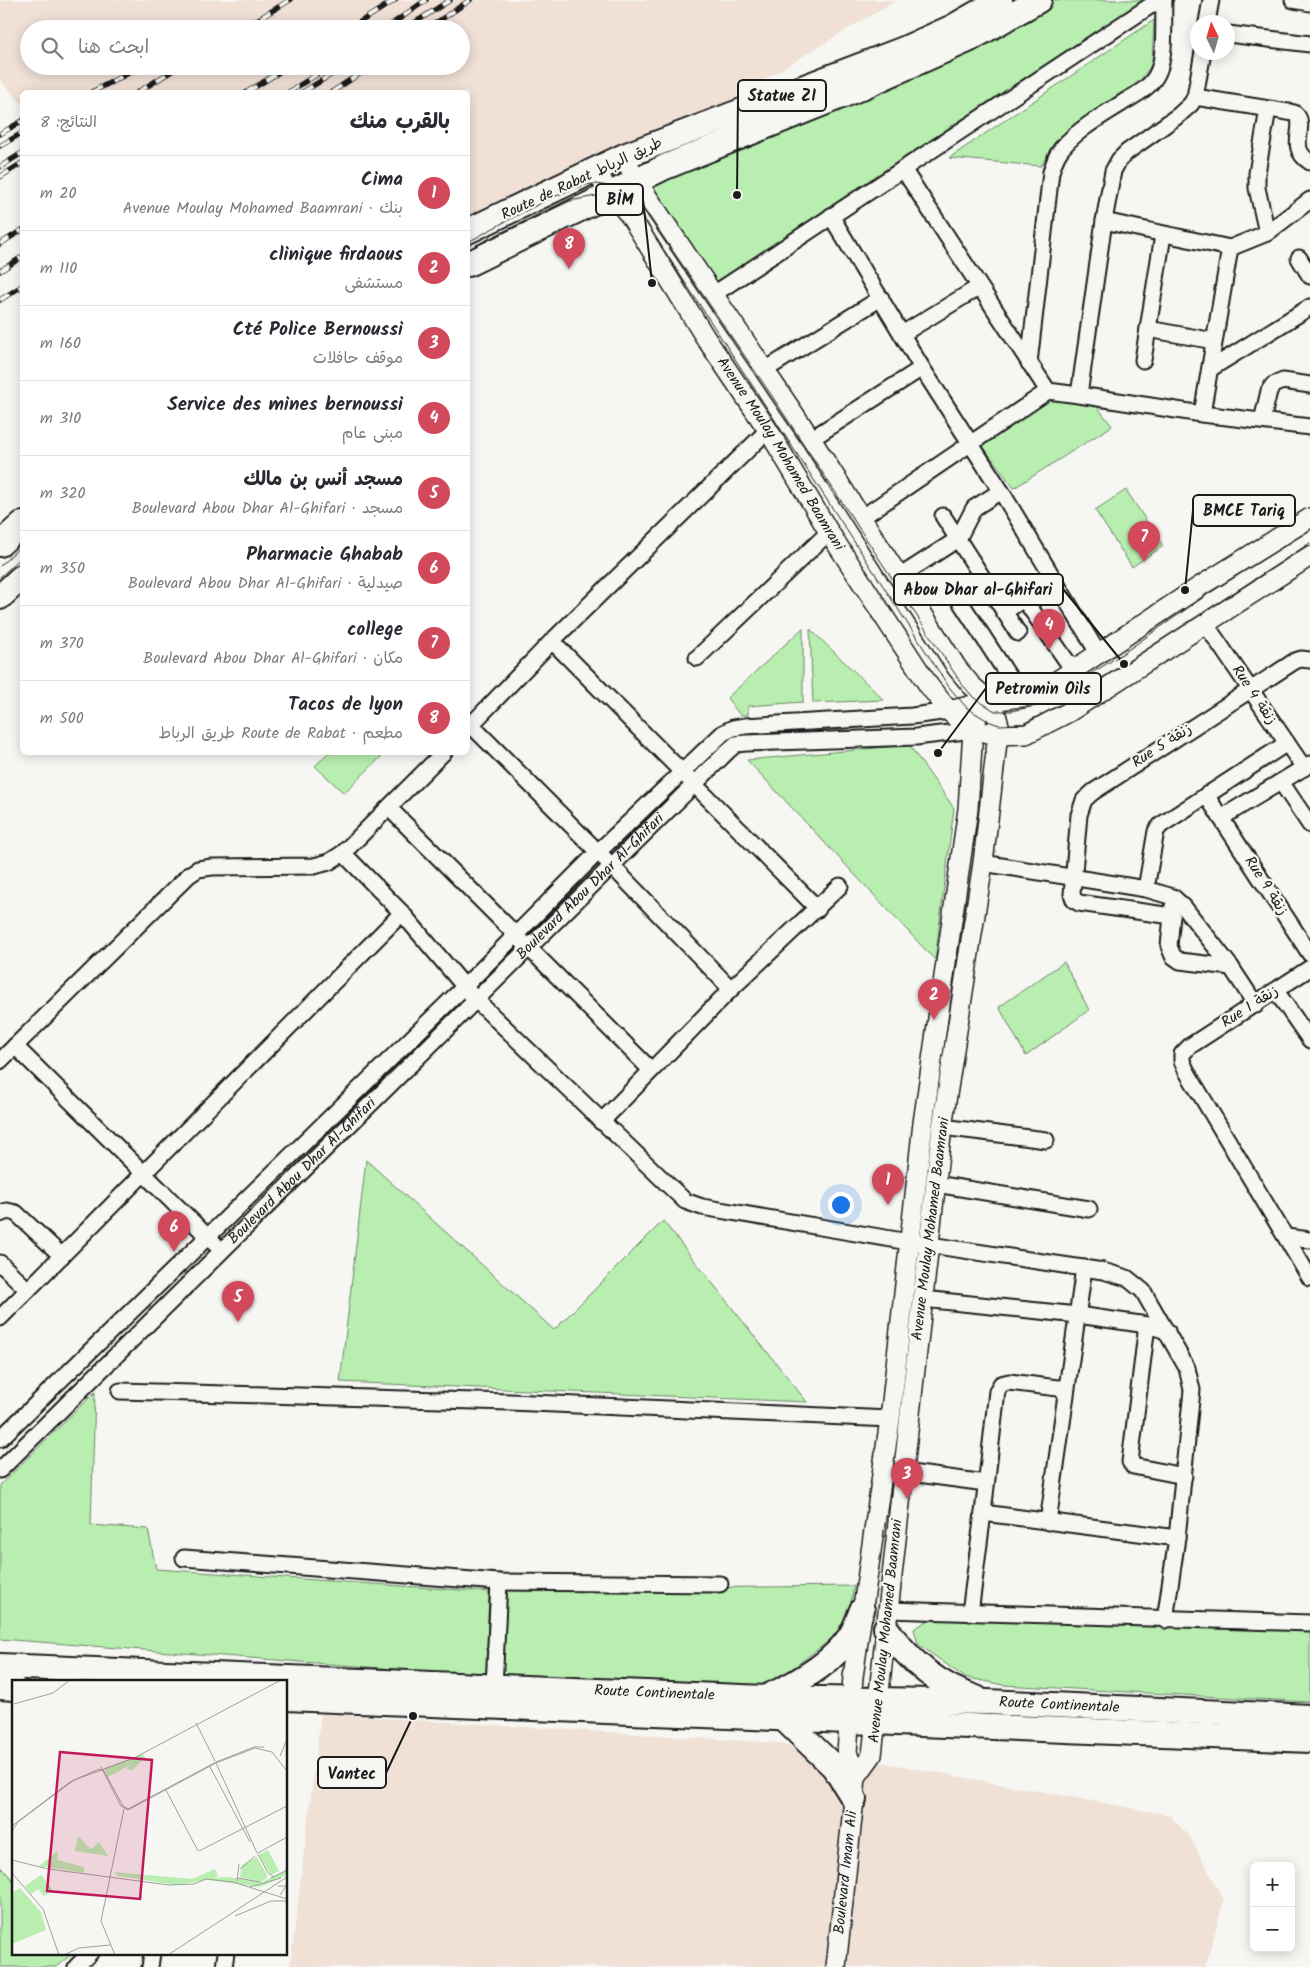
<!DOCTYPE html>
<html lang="ar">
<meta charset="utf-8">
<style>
body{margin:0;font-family:Kalam,"Playpen Sans Arabic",sans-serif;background:#f7f7f7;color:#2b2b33;direction:rtl}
.controls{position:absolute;right:15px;bottom:15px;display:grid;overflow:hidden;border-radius:8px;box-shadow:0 2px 12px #0003}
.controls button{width:45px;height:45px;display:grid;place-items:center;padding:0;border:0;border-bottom:1px solid #e1e1e2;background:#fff;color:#2b2b33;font:25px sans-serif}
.compass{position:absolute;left:1190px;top:15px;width:45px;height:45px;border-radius:50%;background:#fff;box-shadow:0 2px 12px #0003;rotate:355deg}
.you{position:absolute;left:840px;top:1204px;width:18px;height:18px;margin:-12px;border:4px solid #fff;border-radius:50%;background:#1a73e8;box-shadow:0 0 0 8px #1a73e833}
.badge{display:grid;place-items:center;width:32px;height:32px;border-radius:50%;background:#d1495b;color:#fff;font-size:16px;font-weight:700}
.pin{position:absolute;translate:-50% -41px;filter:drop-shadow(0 1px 2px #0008)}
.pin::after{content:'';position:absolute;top:26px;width:18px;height:15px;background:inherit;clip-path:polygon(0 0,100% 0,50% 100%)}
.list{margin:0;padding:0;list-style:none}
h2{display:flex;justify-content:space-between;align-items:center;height:65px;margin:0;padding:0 20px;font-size:21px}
h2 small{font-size:16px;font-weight:400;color:#7c7c81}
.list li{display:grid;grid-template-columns:32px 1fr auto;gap:15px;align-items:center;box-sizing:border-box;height:75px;padding:0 20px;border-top:1px solid #e1e1e2}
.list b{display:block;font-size:19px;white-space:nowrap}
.list p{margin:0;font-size:16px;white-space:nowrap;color:#7c7c81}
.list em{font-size:16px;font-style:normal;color:#7c7c81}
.icon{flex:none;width:28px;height:28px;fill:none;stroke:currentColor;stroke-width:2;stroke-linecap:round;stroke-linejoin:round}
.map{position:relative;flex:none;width:1310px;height:1967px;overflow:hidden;direction:ltr}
.search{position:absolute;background:#fff;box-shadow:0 2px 12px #0003;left:20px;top:20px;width:450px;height:55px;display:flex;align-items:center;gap:12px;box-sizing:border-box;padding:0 18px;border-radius:28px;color:#7c7c81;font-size:19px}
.panel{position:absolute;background:#fff;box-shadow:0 2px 12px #0003;left:20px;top:90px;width:450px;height:665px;border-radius:8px;direction:rtl}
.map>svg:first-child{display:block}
.built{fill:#f0e0d6;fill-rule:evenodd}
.green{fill:#b8eeb0;stroke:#6a8566}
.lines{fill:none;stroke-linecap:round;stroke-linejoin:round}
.minor-casing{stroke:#1c1c1c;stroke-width:19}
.tertiary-casing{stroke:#1c1c1c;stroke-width:22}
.primary-casing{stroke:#1c1c1c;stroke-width:28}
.minor{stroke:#f6f6f2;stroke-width:15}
.tertiary{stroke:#f6f6f2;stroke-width:19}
.primary{stroke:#f6f6f2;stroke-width:24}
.tram{stroke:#1c1c1c;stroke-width:1}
.rail-casing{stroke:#1c1c1c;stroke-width:5.5}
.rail{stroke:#f6f6f2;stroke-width:4;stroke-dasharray:11;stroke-linecap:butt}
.labels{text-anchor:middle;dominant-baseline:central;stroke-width:4.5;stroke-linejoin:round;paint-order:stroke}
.street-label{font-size:15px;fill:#1c1c1c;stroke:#f6f6f2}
.inset-road{fill:none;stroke:#9f9f9c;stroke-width:1}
.view{fill:#c2185b;fill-opacity:0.15;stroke:#c2185b;stroke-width:2.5}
.inset-edge{fill:none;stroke:#1c1c1c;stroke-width:2.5}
.leader{fill:none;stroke:#1c1c1c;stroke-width:2}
.callout-dot{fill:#1c1c1c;stroke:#f6f6f2;stroke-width:2}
.callout{fill:#f6f6f2;stroke:#1c1c1c;stroke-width:2}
.callout-label{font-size:16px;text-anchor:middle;font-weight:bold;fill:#1c1c1c}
</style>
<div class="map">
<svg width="1310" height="1967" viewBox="0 0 1310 1967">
<rect width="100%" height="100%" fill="#f6f6f2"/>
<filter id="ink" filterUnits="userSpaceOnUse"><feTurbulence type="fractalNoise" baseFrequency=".02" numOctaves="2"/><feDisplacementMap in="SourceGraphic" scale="10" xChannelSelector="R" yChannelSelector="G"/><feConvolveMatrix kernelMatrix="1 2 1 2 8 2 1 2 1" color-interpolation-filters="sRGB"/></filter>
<g filter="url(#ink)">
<path class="built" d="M0,0H896L707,114L468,218V92H22V104L0,80ZM29,29H461V66H29Z
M321,1714L776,1743L1169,1815L1190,1837L1224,1900L1205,1967H290Z"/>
<path class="green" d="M1054,0H1175L713,292L643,181L973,49Z
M1154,20L1152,64L1135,88L1054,143L1041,166L949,158Z
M1048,391L1095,404L1112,426L1014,488L982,445Z
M1126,490L1163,546L1132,567L1095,510Z
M803,628V702L748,706V715H740L727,698Z
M810,629L884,700L813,703Z
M909,745L954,808L935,960L747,760Z
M328,753V752L385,753L344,793L315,766Z
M1064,962L1089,1010L1026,1056L999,1007Z
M366,1160L554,1330L663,1221L807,1402L340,1382Z
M95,1392L91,1525L148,1529L156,1569L489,1592L486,1676L0,1639V1485Z
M854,1586L847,1627L768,1687L503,1674L505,1590Z
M933,1617L1310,1627V1702L1003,1685L964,1677L918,1644L914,1629Z
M0,1866L14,1881V1953H73L56,1967H0Z"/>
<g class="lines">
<defs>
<g id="minor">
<path d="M1293,0L1310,3"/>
<path d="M1207,22L1211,0"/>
<path d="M1228,34L1310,44"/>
<path d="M1203,52L1195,97L1191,104L1179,115L1127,152L1119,160L1113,171L1104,221L1079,395L1202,414L1310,427"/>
<path d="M1195,97L1294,113C1310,124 1285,147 1310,162"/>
<path d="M903,169L1048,391"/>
<path d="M831,216L922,368L1001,491L1098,653"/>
<path d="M1104,221L1230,248"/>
<path d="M1267,233L1257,188V173L1268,109"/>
<path d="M1299,258L1310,276"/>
<path d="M714,294L1159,0"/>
<path d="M1148,329L1214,341"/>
<path d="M902,334L979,287"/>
<path d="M1143,360L1163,235"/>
<path d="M1029,363L1051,172C1053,166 1055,159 1058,154C1070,133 1107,113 1127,100C1139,93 1152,86 1158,72C1166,54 1163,21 1164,0"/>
<path d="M1210,369L1310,307"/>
<path d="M765,370L881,298"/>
<path d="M1202,414L1230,248L1267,233L1310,200"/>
<path d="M1262,421L1269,391L1273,385L1283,381L1310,385"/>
<path d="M811,439L922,368"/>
<path d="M943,516L1018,633"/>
<path d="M861,518L1048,391L1079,395"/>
<path d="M899,577L958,539L974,508L1001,491"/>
<path d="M917,605L945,588L952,589L1022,697"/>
<path d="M1004,612L1019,602H1026L1073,670"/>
<path d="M1205,623L1304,768"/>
<path d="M552,641L818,909"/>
<path d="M697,658L829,532"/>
<path d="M471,725L611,865L731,989"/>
<path d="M468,728L552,641L768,430"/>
<path d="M1281,782L1310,825"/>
<path d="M1206,795L1310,954"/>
<path d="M389,808L651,1070"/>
<path d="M1221,818L1310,764"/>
<path d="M343,853L402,913L475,999L685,1201L702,1207L897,1240L1103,1271L1127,1278L1143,1291L1187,1368L1192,1390L1177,1538L1165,1620"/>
<path d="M983,863L1146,889L1173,897L1184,907L1231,967L1256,1005"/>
<path d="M1146,889L1156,831L1161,825L1287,743"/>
<path d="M1173,906L1169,946L1173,956L1180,961L1231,967"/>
<path d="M1172,916L1079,903L1074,900L1072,894L1079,815L1084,800L1093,792L1295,661L1301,659L1310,660"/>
<path d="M1310,968L1190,1046L1182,1054V1061L1187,1072L1310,1278"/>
<path d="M1276,991L1310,1040"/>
<path d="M15,1046L215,1244"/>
<path d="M0,1061L189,875L198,869L212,867L314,866L329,862L343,853L444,752"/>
<path d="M601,1122L731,989L840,886"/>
<path d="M942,1127L1046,1140"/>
<path d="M936,1184L1089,1209"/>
<path d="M0,1214L7,1211L16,1213L62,1256"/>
<path d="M1286,1237L1310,1240"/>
<path d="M0,1263L28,1290"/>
<path d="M923,1299L1078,1315L1147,1325L1167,1331"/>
<path d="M0,1318L402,913"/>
<path d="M1147,1325L1130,1462L1133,1466L1184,1476"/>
<path d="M120,1391L510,1402L890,1419"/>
<path d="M0,1439L463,988L598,852L723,733L733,728L745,726L912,716L949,711"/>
<path id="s1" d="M0,1470L729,750L736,744L746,743L916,737L973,730"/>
<path d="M903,1472L986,1483"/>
<path d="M983,1513L1177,1538"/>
<path d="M1048,1522L1084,1268"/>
<path d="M184,1558L499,1582L720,1584"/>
<path d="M888,1610L1310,1623"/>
<path d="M970,1613L983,1513L997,1391L1001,1384L1009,1382L1066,1389"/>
<path d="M494,1687L499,1582"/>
<path d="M76,1967L90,1953"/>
<path d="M150,1967L152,1953"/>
<path d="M224,1967L226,1953"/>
</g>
<g id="tertiary">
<path d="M624,156L636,180L811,439L957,668L971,685L989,701L995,711L999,725L983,863L942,1127L872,1755L856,1777"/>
<path id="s2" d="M596,170L605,186L631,217L705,337L768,430L829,532L929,686L949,711L964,725L973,730L999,735L1026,734L1069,712L1310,556"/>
<path d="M949,711L989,701L1022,697L1034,693L1054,683L1202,585L1310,518"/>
<path id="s3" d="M836,1967L854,1799L856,1777L847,1752L853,1677L890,1419L923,1123L968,809L973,730L978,715L989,701"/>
</g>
<g id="primary">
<path d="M468,231L624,156L904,49L953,27L1000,0"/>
<path d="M468,264L665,167L846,94L968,40L1039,0"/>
<path d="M0,544L22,524"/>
<path d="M0,597L22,577"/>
<path d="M886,1628C909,1661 938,1686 976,1698"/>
<path id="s4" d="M0,1666L766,1698L988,1702L1310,1717"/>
<path d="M0,1687L14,1688"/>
<path d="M767,1697C795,1684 831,1664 849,1638C855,1630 858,1619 862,1610"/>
<path d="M286,1698L1310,1740"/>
<path d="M783,1718L834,1767L854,1799"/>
</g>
</defs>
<use href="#minor" class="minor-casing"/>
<use href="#tertiary" class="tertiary-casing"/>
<use href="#primary" class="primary-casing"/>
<use href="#minor" class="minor"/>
<use href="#tertiary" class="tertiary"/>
<use href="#primary" class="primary"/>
<path class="tram" d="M468,242C491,230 571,183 594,184C617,185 634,200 649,216L772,396L961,683L974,698L995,711H1011L1041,705L1119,656L1208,594L1310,530
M468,250L570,201L611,193L643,218L949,687L967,708L988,721L999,725L1025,724L1071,699L1310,543
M0,566L22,545
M0,577L22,557"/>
<defs>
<path id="rail" d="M242,29L290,0
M349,29L395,0
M385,29L426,0
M405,29L450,0
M427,29L470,0
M92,92L142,66
M138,92L180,66
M247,92L289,66
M289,92L330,66
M303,92L345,66
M332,92L371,66
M0,134L22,121
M0,146L22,133
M0,167L22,153
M0,177L22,163
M0,244L22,230
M0,271L22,257
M0,300L22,286"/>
</defs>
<use href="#rail" class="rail-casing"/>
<use href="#rail" class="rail"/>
</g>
</g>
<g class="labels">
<g class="street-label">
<text transform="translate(582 179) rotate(-25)">Route de Rabat طريق الرباط</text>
<text stroke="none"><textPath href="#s2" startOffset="339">Avenue Moulay Mohamed Baamrani</textPath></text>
<text transform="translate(1254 695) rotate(56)">Rue 4 زنقة</text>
<text transform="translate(1162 746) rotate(-33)">Rue 5 زنقة</text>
<text stroke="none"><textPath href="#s1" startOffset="830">Boulevard Abou Dhar Al-Ghifari</textPath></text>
<text transform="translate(1266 886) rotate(57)">Rue 9 زنقة</text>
<text transform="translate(1250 1007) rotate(-33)">Rue 1 زنقة</text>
<text stroke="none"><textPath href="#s1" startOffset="425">Boulevard Abou Dhar Al-Ghifari</textPath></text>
<text transform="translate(931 1229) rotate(-83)">Avenue Moulay Mohamed Baamrani</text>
<text transform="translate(886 1631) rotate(-84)">Avenue Moulay Mohamed Baamrani</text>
<text stroke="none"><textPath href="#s4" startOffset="655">Route Continentale</textPath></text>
<text stroke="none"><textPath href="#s4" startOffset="1060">Route Continentale</textPath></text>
<text stroke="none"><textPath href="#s3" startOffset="95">Boulevard Imam Ali</textPath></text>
</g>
</g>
<g transform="translate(12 1680)">
<rect width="275" height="275" fill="#f6f6f2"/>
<path d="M131,74L133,78L120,90L114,89L120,84L96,97L92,88ZM66,156L79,169L87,162L96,176L63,171ZM256,170L267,191L259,195L247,175ZM46,171L45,180L72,187V193L27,186ZM245,177L255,195L254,199L248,202L228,197L230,185ZM203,189L206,196L201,198L216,197L250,202L275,190V195L248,207L195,200L164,205L106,196L102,192L180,199ZM29,195L41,210L32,216L26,209L19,214L13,206ZM8,208L29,232L34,250L0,264V213Z" fill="#b8eeb0"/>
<path class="inset-road" d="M2,24L41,13L58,0M184,43L203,81M268,76L275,59M204,83L245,173M197,85L238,162M89,87L109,126L116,130L204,83L243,68L260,72L275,91M154,110L186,171M0,146L58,102L87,89L92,91L111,126L116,129L204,82L242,67H252M0,151L6,142L62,100L122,78L269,0M187,171L275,126M246,173L275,157M246,174L256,193L262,197M0,180L36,189L157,205L182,204L194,199L221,202L275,219M228,189L243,176M0,193L31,229L47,275M226,198L248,202M259,198L275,190M225,201L227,184M266,206H274L268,215M238,207L269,198M223,236L259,221H275M52,275L67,268L98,265M103,275L89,241L112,129M156,275L275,197"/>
<path class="view" d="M48,72L140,80L128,219L35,211Z"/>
<rect width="275" height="275" class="inset-edge"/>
</g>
<path class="leader" d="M737 195L738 95M652 283L643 199M1185 590L1193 510M1124 664L1063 589M938 753L986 688M413 1716L386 1773"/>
<g class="callout-dot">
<circle cx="737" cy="195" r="5"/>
<circle cx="652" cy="283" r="5"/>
<circle cx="1185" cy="590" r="5"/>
<circle cx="1124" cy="664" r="5"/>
<circle cx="938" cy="753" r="5"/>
<circle cx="413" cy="1716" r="5"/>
</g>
<g class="callout">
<rect x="738" y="80" width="88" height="31" rx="5"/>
<rect x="596" y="184" width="47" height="31" rx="5"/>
<rect x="1193" y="495" width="102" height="31" rx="5"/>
<rect x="894" y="574" width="169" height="31" rx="5"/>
<rect x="986" y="673" width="115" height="31" rx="5"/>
<rect x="318" y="1757" width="68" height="31" rx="5"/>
</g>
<g class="callout-label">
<text x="782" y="101">Statue ZI</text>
<text x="620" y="205">BİM</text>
<text x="1244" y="516">BMCE Tariq</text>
<text x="978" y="595">Abou Dhar al-Ghifari</text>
<text x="1043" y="694">Petromin Oils</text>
<text x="352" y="1779">Vantec</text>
</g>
</svg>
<div class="controls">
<button>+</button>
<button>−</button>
</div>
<svg class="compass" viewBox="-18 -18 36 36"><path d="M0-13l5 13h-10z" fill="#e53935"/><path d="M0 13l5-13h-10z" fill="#7c7c81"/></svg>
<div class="you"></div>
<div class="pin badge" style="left:888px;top:1205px">1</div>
<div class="pin badge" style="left:934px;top:1020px">2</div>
<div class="pin badge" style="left:907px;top:1499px">3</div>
<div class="pin badge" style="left:1049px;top:650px">4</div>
<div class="pin badge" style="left:238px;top:1322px">5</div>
<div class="pin badge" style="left:174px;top:1252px">6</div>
<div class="pin badge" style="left:1144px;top:562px">7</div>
<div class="pin badge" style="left:569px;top:269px">8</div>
<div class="search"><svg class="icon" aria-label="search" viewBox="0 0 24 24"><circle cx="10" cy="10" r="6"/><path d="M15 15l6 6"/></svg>ابحث هنا</div>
<section class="panel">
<h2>بالقرب منك<small>النتائج: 8</small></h2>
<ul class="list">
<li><span class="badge">1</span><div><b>Cima</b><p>بنك · Avenue Moulay Mohamed Baamrani</p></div><em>20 m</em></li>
<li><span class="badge">2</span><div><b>clinique firdaous</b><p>مستشفى</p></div><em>110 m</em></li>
<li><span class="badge">3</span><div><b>Cté Police Bernoussi</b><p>موقف حافلات</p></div><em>160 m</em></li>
<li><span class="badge">4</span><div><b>Service des mines bernoussi</b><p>مبنى عام</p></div><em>310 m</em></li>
<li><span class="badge">5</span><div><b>مسجد أنس بن مالك</b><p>مسجد · Boulevard Abou Dhar Al-Ghifari</p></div><em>320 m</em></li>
<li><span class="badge">6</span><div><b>Pharmacie Ghabab</b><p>صيدلية · Boulevard Abou Dhar Al-Ghifari</p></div><em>350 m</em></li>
<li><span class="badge">7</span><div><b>college</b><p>مكان · Boulevard Abou Dhar Al-Ghifari</p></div><em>370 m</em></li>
<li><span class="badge">8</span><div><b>Tacos de lyon</b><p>مطعم · Route de Rabat طريق الرباط</p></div><em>500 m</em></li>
</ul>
</section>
</div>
